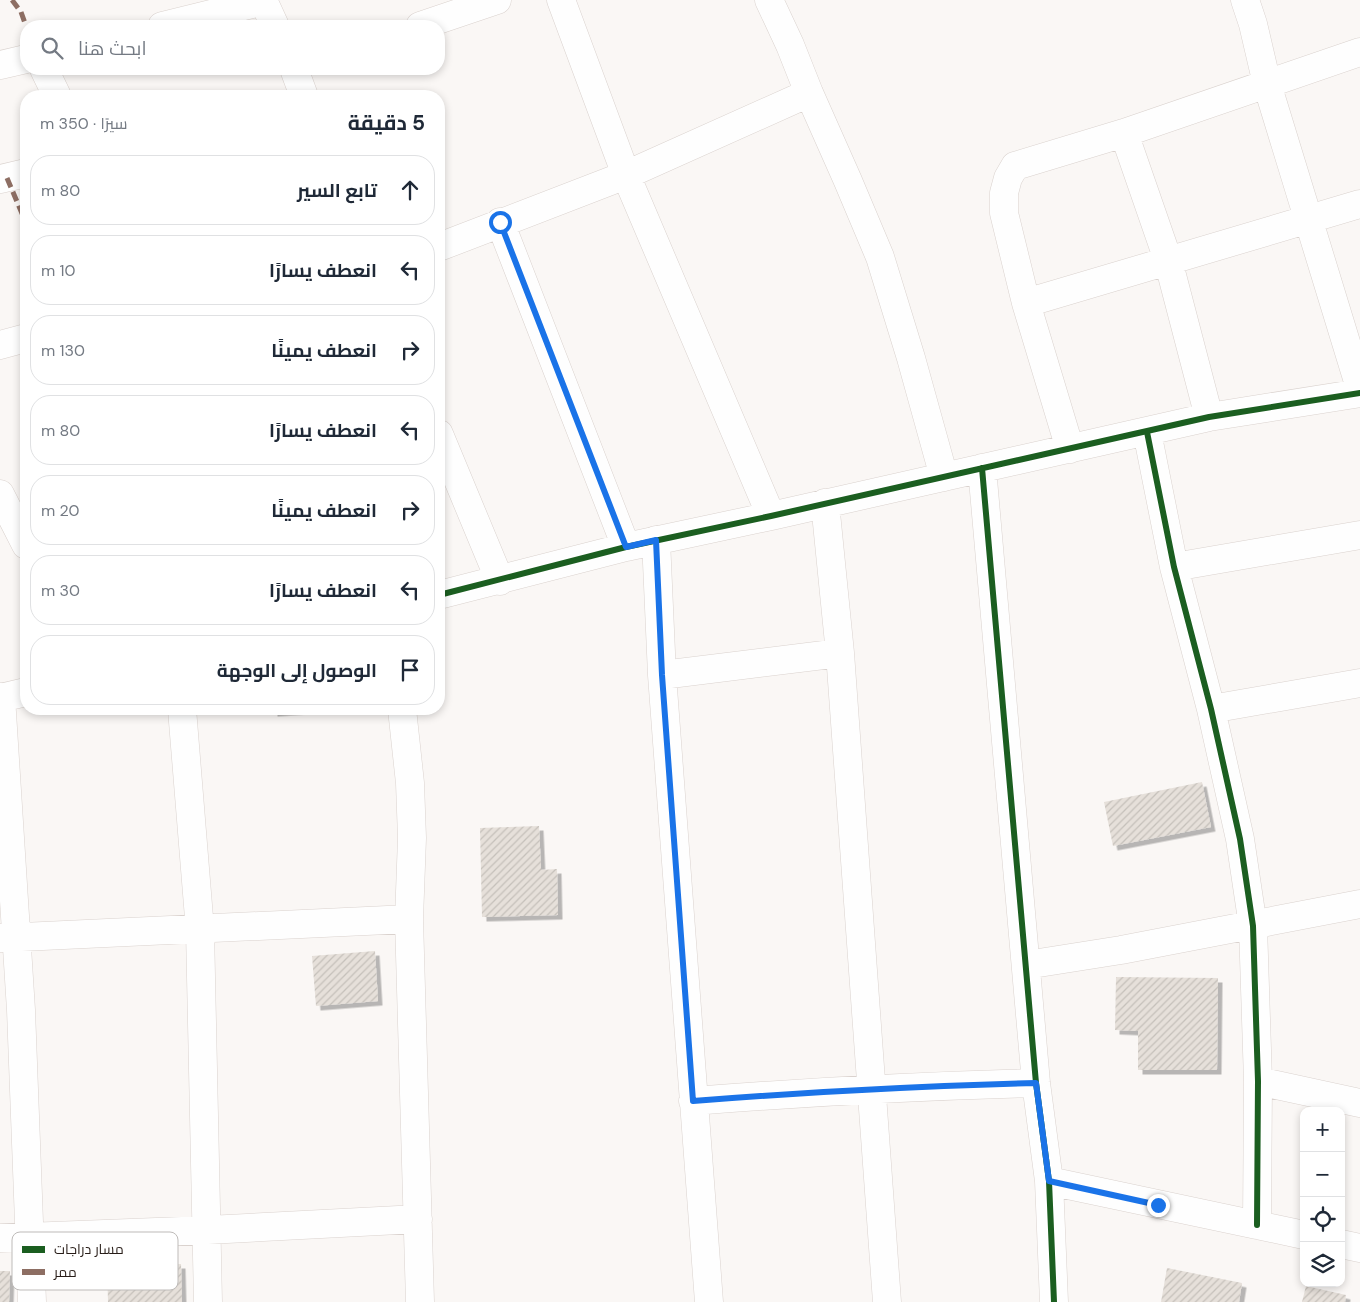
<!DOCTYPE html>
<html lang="ar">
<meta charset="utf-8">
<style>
body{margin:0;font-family:"DM Sans",Cairo,sans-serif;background:#f6f6f7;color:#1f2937;direction:rtl}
.controls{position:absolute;right:15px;bottom:15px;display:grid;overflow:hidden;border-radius:10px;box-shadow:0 2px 8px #0003}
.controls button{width:45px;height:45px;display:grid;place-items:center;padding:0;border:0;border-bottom:1px solid #e0e1e3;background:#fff;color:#1f2937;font:25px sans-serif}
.stop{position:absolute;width:15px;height:15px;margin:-11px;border:4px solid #1a73e8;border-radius:50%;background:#fff}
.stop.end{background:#1a73e8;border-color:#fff;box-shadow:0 1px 5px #0008}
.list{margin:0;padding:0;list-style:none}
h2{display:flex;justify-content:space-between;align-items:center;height:65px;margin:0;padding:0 20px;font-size:21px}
h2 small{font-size:16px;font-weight:400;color:#747a83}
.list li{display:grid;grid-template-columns:32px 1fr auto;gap:15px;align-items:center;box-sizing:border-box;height:70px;margin:0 10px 10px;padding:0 10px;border:1px solid #e0e1e3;border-radius:20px}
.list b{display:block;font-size:19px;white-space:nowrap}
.list em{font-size:16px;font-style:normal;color:#747a83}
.icon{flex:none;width:28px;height:28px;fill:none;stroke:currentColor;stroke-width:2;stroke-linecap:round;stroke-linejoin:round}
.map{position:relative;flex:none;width:1360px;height:1302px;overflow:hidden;direction:ltr}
.search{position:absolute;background:#fff;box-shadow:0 2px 8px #0003;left:20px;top:20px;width:425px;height:55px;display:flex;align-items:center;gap:12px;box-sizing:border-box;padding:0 18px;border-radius:20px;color:#747a83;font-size:19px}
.panel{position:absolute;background:#fff;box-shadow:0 2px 8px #0003;left:20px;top:90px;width:425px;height:625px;border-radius:20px;direction:rtl}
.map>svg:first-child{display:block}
.building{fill:url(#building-hatch);filter:url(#shadow)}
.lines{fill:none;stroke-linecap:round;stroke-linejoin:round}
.minor-casing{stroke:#dad2ce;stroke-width:29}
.minor{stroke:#fefefe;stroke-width:28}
.quiet{stroke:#8d6e63;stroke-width:5;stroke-dasharray:10 5;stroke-linecap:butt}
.cycleway-casing{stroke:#fff;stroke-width:9}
.cycleway{stroke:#1b5e20;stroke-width:6}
.route{stroke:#1a73e8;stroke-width:6}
.key{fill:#fff;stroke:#bebbb9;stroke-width:1}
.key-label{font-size:14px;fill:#271c17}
</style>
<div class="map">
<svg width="1360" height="1302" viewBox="0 0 1360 1302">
<defs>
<pattern id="building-hatch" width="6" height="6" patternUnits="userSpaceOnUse" patternTransform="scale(1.25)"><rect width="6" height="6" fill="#e6e0da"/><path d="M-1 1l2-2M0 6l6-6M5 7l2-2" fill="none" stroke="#c5c0ba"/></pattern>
<filter id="shadow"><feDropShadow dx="4.5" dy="4.5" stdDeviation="0" flood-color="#0004"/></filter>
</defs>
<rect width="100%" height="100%" fill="#faf7f5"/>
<path class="building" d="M273,709H300V710L273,712Z
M1202,782L1211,827L1113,846L1104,802Z
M539,826L541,870L557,869L558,915L482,917L480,828Z
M375,951L378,1001L316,1006L312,956Z
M1116,977L1218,978L1217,1070H1138V1031L1115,1030Z
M181,1264L182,1302H108L107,1265Z
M1167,1268L1242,1283L1239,1302H1161Z
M0,1271H10L9,1302H0Z
M1306,1286L1346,1295L1345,1302H1302Z"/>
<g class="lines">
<defs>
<path id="minor" d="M263,0L275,26
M561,0L626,175L771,516
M769,0L790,45L809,93L848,181L880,257L911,358L944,477
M1245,0L1253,24L1267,84L1360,388
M162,26L264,1
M420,26L497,0
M0,65L26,59
M44,69L57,96
M294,69L304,96
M1124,133L1168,260L1209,417
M0,179L26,173
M500,222L626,547
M439,247L626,175L809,93
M1026,303L1360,204
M0,345L26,338
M1147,432L1174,567L1211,709L1240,839L1253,926L1258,1081L1257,1225
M439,434L500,581
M1070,449L1026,303L1004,213V193L1008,178L1015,166L1124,133L1360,52
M982,468L1036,1083L1049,1181L1054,1302
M0,494L26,545
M825,503L840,653L887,1302
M656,540L662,675L709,1302
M1174,567L1360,535
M439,595L626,547L771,516L1209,417L1360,393
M662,675L840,653
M1,697L21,1010L32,1302
M0,698L26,692
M182,709L200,930L208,1302
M402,709L410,783L412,838L409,919L420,1302
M1211,709L1360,683
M0,938L409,919
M1026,965L1121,950L1360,904
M1258,1081L1360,1103
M693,1101C807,1092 922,1086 1036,1083
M1049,1181L1304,1235
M0,1238L208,1230L418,1219
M1341,1244L1360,1248"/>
</defs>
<use href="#minor" class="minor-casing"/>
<use href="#minor" class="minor"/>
<path class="quiet" d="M12,0L21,12L26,26
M7,178L26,223"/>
<defs>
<path id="cycleway" d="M1147,432L1174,567L1211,709L1240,839L1253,926L1258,1081L1257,1225
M982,468L1036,1083L1049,1181L1054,1302
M439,595L626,547L771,516L1209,417L1360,393"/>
</defs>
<use href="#cycleway" class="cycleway-casing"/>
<use href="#cycleway" class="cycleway"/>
</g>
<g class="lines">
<path class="route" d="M500,222L626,547L656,540L662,675L693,1101C807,1092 922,1086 1036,1083L1049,1181L1158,1205"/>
</g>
<rect x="12" y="1232" width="166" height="58" rx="8" class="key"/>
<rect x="22" y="1246" width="23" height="7" fill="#1b5e20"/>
<rect x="22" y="1269" width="23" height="6" fill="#8d6e63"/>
<g class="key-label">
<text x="54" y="1254">مسار دراجات</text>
<text x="54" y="1277">ممر</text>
</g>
</svg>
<div class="controls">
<button>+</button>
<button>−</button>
<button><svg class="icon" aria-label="locate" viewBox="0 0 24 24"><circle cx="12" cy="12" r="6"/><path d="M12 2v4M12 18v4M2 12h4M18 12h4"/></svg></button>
<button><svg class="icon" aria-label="layers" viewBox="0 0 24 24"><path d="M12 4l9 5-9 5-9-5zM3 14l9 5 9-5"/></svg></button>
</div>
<div class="stop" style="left:500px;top:222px"></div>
<div class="stop end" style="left:1158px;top:1205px"></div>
<div class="search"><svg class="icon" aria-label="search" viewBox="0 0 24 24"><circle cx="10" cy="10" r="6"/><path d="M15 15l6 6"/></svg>ابحث هنا</div>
<section class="panel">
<h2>5 دقيقة<small>سيرًا · 350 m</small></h2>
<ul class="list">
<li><svg class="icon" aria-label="ahead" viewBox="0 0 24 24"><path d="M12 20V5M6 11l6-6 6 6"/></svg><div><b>تابع السير</b></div><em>80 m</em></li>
<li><svg class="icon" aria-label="left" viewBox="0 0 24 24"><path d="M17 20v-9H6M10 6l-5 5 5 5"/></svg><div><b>انعطف يسارًا</b></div><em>10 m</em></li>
<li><svg class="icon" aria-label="right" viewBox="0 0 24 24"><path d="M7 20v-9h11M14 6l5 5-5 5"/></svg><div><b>انعطف يمينًا</b></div><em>130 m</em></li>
<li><svg class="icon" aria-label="left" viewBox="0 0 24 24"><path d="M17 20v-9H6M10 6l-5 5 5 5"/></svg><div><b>انعطف يسارًا</b></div><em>80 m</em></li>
<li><svg class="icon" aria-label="right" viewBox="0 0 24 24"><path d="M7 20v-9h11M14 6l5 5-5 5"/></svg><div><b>انعطف يمينًا</b></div><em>20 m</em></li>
<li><svg class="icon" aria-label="left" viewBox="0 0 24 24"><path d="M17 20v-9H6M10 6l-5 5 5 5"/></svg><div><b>انعطف يسارًا</b></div><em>30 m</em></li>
<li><svg class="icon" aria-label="arrive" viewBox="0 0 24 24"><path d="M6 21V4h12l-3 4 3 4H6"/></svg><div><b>الوصول إلى الوجهة</b></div></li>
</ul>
</section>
</div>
